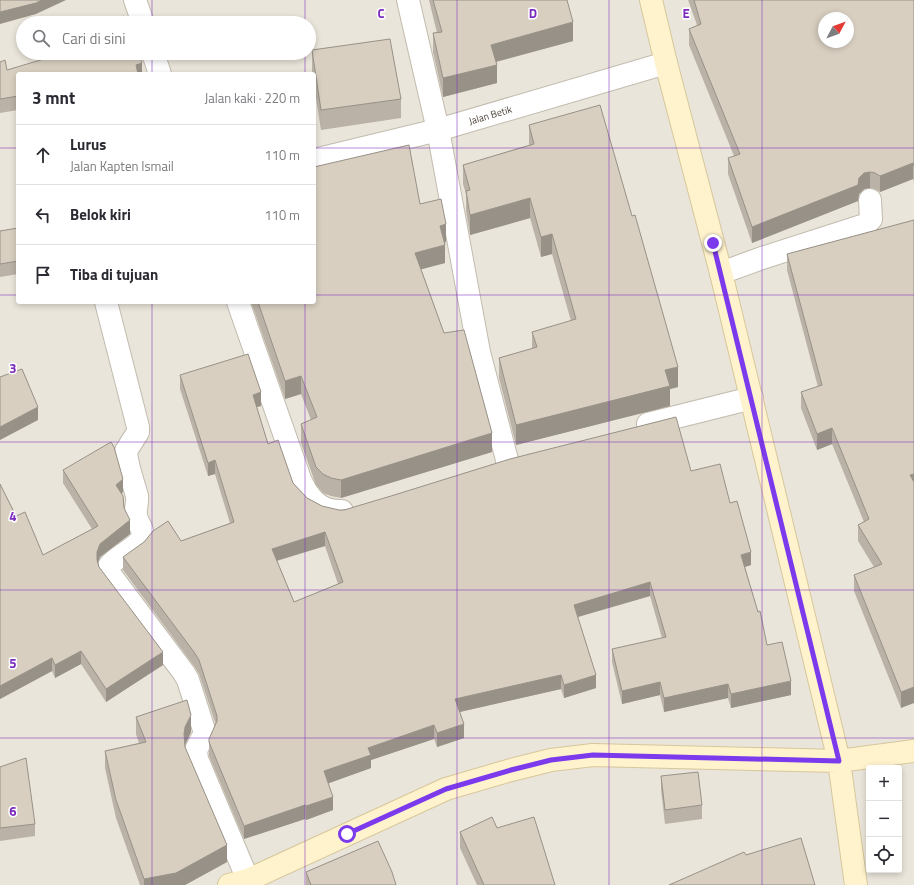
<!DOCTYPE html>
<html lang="id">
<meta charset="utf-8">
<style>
body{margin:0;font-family:"Titillium Web",sans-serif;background:#f7f7f7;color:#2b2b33}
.controls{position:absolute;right:12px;bottom:12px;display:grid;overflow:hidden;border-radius:4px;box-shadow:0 2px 6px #0003}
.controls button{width:36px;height:36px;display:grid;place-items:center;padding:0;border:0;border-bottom:1px solid #e1e1e2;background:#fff;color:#2b2b33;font:20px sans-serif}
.compass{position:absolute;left:818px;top:12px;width:36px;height:36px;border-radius:50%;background:#fff;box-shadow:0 2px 6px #0003;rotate:49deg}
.stop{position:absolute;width:12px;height:12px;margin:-9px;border:3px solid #7c3aed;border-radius:50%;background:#fff}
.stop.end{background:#7c3aed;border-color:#fff;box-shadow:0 1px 4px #0008}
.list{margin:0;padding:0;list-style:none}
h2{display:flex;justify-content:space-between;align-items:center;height:52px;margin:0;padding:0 16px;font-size:17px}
h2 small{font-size:13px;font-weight:400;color:#7c7c81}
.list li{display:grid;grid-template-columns:26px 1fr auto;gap:12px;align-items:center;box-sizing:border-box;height:60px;padding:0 16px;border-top:1px solid #e1e1e2}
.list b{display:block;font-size:15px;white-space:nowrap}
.list p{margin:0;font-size:13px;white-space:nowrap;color:#7c7c81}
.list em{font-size:13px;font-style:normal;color:#7c7c81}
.icon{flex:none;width:22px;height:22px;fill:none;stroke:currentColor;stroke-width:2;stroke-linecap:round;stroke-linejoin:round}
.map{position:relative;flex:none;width:914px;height:885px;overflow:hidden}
.search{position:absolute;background:#fff;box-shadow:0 2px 6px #0003;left:16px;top:16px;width:300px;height:44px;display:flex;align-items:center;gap:10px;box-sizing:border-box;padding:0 14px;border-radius:22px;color:#7c7c81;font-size:15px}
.panel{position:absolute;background:#fff;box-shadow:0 2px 6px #0003;left:16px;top:72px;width:300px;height:232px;border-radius:4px}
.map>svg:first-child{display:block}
.residential{fill:#eae5da;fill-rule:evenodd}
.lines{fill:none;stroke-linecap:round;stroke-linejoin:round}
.street-casing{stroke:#c2bbae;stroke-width:24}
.secondary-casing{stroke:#d6c79b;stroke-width:24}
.street{stroke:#fff;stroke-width:22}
.secondary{stroke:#fff3cd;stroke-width:22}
.wall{fill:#bab2a6;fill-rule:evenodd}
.shaded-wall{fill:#979187}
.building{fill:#d8cfc1;stroke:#979187;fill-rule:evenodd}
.route{stroke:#7c3aed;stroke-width:5}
.grid{fill:none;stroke:#7b2cbf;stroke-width:1;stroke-opacity:0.55}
.labels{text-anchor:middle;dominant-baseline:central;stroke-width:3;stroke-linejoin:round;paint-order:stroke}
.street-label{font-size:10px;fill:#4b4439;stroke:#fff}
.grid-label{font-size:13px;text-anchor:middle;font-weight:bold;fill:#7b2cbf;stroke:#fff;stroke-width:3;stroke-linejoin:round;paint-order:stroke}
</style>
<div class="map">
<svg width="914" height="885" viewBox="0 0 914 885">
<rect width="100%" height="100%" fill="#f6f3ec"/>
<path class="residential" d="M0,0H914V885H0ZM824,18H848V42H824ZM23,23H309V53H23ZM18,74H314V302H18ZM869,768H899V870H869Z"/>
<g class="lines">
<defs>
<g id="street">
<path d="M135,0L143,23"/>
<path d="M408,0L438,130L479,352L507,460"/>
<path d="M153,53L160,74"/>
<path id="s1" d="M314,160L438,130L666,63"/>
<path d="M721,273L762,258L865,225L871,219L870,200"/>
<path d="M106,302L138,427V432L126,451C127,467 133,481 137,496C138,502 135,509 136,515C137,523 145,530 142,538C137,548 117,556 109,566V573L184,673L188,680L205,733L196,750L197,759L248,880"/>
<path d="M238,302L300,479C308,498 320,512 342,511"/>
<path d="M648,424L752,398"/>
</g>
<path id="secondary" d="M651,0L666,63L721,273L839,761L856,885
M229,885L248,880L446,789L511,770L551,760L593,755L839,761L914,751"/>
</defs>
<use href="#street" class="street-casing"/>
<use href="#secondary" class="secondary-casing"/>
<use href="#street" class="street"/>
<use href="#secondary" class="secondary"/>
</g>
<path class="wall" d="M429,0H567L573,41L496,62L497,83L443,97L433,52V33H437Z
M688,0H914V182L913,179L880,192L875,189L870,188L864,189L859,194L858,201L752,243L728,174V158L734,156L689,45V29L697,25Z
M312,50L401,99V118L321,130L314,85V74H312Z
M0,62L7,70L142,74H18V110L0,113Z
M529,125L678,387L670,389V406L516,445L499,378V358L532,349V332L571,321L552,254L541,257L530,218L470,235L466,211V194L463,184V165L529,145Z
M420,204L446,242L444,243L445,263L421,269L444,333L492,452L341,498L331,496L323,493L316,485L301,443V424L311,420L301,394L285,399L251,302H314Z
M914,220L901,708L854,591V575L874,567L858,541V525L864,522L832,444L817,450L801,408V392L818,387L787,270V254Z
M18,228V274L0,277V231Z
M180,375L261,406L256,407L268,444L293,483L307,498L322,506L339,510L691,471L730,503L751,565L745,567L767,645L791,695L731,708L728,698L664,712L660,695L622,704L612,662V649L662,638L650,596L578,617L596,688L564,698L561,689L460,712L464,738L437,747L434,739L371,760V768L328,783L333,810L306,820L305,819L244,839L209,756V739L216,725L199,674L194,666L123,570V557L181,541L230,523L215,474L208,476L180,389ZM325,546L338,584L294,602L277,561Z
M63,470L123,492L122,493L130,534L100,557L98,563L99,567L163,665L106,702L81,664L55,678L52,671L0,699V484L16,516L43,555L92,529L63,483Z
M136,717L191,732L185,744V747L227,862L185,885H140L116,818L105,768V751L139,743L136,734Z
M0,767L35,824V836L0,841Z
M661,776L702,805V819L665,824L661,790Z
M497,828L555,885H477L460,848V832Z
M306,872L396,885H306Z"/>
<path class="shaded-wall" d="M42,0H66L36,14L0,24V12Z
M573,22V41L491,63V45Z
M142,63V74H136V65Z
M497,65V83L443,97V78Z
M913,163V179L880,192V176Z
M870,172V188L864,189L859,194L858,201L752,243V227L859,178L864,173Z
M530,198V218L470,235V215Z
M446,224V242L440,244V226Z
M552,234V254L541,257V237Z
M445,245V263L415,271V253Z
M678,367V387L670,389V406L516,445V425L665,370Z
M301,376V394L285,399V381Z
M261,392V406L253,408V395Z
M38,407V420L0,440V427Z
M832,428V444L817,450V434Z
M492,433V452L341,498V480Z
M215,460V474L208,476V463Z
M914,474V490L910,475Z
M123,479V492L116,498V485Z
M130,520V534L100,557L97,565V552L100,544Z
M325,532V546L272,562V549Z
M751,552V565L741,568V555Z
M650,582V596L574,618V605Z
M81,651V664L55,678V665Z
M163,652V665L106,702V689Z
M52,658V671L0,699V686Z
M561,675V689L455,713V699Z
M596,675V688L564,698V685Z
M791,681V695L731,708V694Z
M660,682V695L622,704V691Z
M728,684V698L664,712V698Z
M914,687V703L901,708V692Z
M191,715V732L185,745L184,734L185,727Z
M464,724V738L437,747V733Z
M434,725V739L371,760V768L324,785V771L368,748Z
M333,797V810L306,820V806Z
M305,805V819L244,839V826Z
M227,845V862L185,885H144V879Z"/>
<path class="building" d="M0,0H42L36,3L0,12Z
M433,0H567L573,22L491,45L497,65L443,78L433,33L442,32Z
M694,0H914V166L913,163L880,176L875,173L870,172L864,173L859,178L858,185L752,227L728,158L740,154L689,29L701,24ZM824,18H848V42H824Z
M124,16L127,23H104Z
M390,39L401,99L321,110L312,50Z
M64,53H138L142,63L136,65L138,74H18V96L0,99V62L5,60L7,70Z
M600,105L632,216L635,215L678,367L665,370L670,386L516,425L499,358L537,347L532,332L576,319L552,234L541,237L530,198L470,215L466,191L470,190L463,165L534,144L529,125Z
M409,145L420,204L441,199L446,224L440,226L445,245L415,253L444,333L464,330L492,433L341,480L331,478L323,474L316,467L301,424L317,417L301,376L285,381L258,302H314V167Z
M914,220V474L910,475L914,482V687L901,692L854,575L882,564L858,525L869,519L832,428L817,434L801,392L822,385L787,254Z
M18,228V261L0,264V231Z
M248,354L261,392L253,395L268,444L278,440L293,483L307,498L322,506L339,510H344L391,496L510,459L676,417L691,471L720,464L730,503L737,501L751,552L741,555L758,612L760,611L767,645L782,642L791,681L731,694L728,684L664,698L660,682L622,691L612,649L666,637L650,582L574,605L596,675L564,685L561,675L455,699L464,724L437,733L434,725L368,748L371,755L324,771L333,797L306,806L305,805L244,826L209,742V739L217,721V716L199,660L194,652L123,557L144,542L153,531L168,521L181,541L234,522L215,460L208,463L180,375ZM325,532L343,582L294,602L272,549Z
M22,369L38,407L0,427V377Z
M111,442L114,447L123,479L116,485L123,496L124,508L130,520L100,544L97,552V560L99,567L163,652L106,689L81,651L55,665L52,658L0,686V484L16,516L25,512L43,555L98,526L63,470Z
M187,700L191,715L185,727L184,734L185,747L227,845L176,873L144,879L116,800L105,751L146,742L136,717Z
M26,758L35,824L0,828V767Z
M698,772L702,805L665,810L661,776Z
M492,817L497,828L534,817L555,885H484L460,832Z
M801,838L815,885H669L744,852L746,855Z
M378,841L392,872L396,885H311L306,872Z"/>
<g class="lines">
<path class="route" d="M347,834L446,789L511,770L551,760L593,755L839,761L713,243"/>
</g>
<path class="grid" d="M152,0V23M305,0V23M457,0V885M609,0V885M762,0V885M152,53V74M305,53V74M0,148H18M314,148H914M0,295H18M314,295H914M152,302V885M305,302V885M0,442H914M0,590H914M0,738H914"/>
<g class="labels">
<g class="street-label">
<text stroke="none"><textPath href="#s1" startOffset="182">Jalan Betik</textPath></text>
</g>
</g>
<g class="grid-label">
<text x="381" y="18">C</text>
<text x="533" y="18">D</text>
<text x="686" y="18">E</text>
<text x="13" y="373">3</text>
<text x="13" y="521">4</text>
<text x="13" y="668">5</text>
<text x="13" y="816">6</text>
</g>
</svg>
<div class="controls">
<button>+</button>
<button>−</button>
<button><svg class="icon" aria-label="locate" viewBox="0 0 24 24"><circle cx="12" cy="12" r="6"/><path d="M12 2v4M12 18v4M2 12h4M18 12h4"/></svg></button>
</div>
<svg class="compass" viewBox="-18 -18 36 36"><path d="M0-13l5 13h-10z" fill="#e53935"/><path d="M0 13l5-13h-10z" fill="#7c7c81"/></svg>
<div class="stop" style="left:347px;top:834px"></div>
<div class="stop end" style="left:713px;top:243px"></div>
<div class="search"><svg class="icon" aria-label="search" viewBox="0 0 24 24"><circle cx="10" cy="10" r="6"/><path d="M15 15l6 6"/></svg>Cari di sini</div>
<section class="panel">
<h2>3 mnt<small>Jalan kaki · 220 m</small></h2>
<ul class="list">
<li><svg class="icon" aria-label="ahead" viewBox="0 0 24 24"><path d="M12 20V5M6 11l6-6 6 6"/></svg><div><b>Lurus</b><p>Jalan Kapten Ismail</p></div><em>110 m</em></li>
<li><svg class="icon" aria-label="left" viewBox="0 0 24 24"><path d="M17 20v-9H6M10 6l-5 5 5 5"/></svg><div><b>Belok kiri</b></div><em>110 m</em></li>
<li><svg class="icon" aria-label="arrive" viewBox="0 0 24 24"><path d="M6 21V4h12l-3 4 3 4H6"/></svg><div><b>Tiba di tujuan</b></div></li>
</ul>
</section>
</div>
